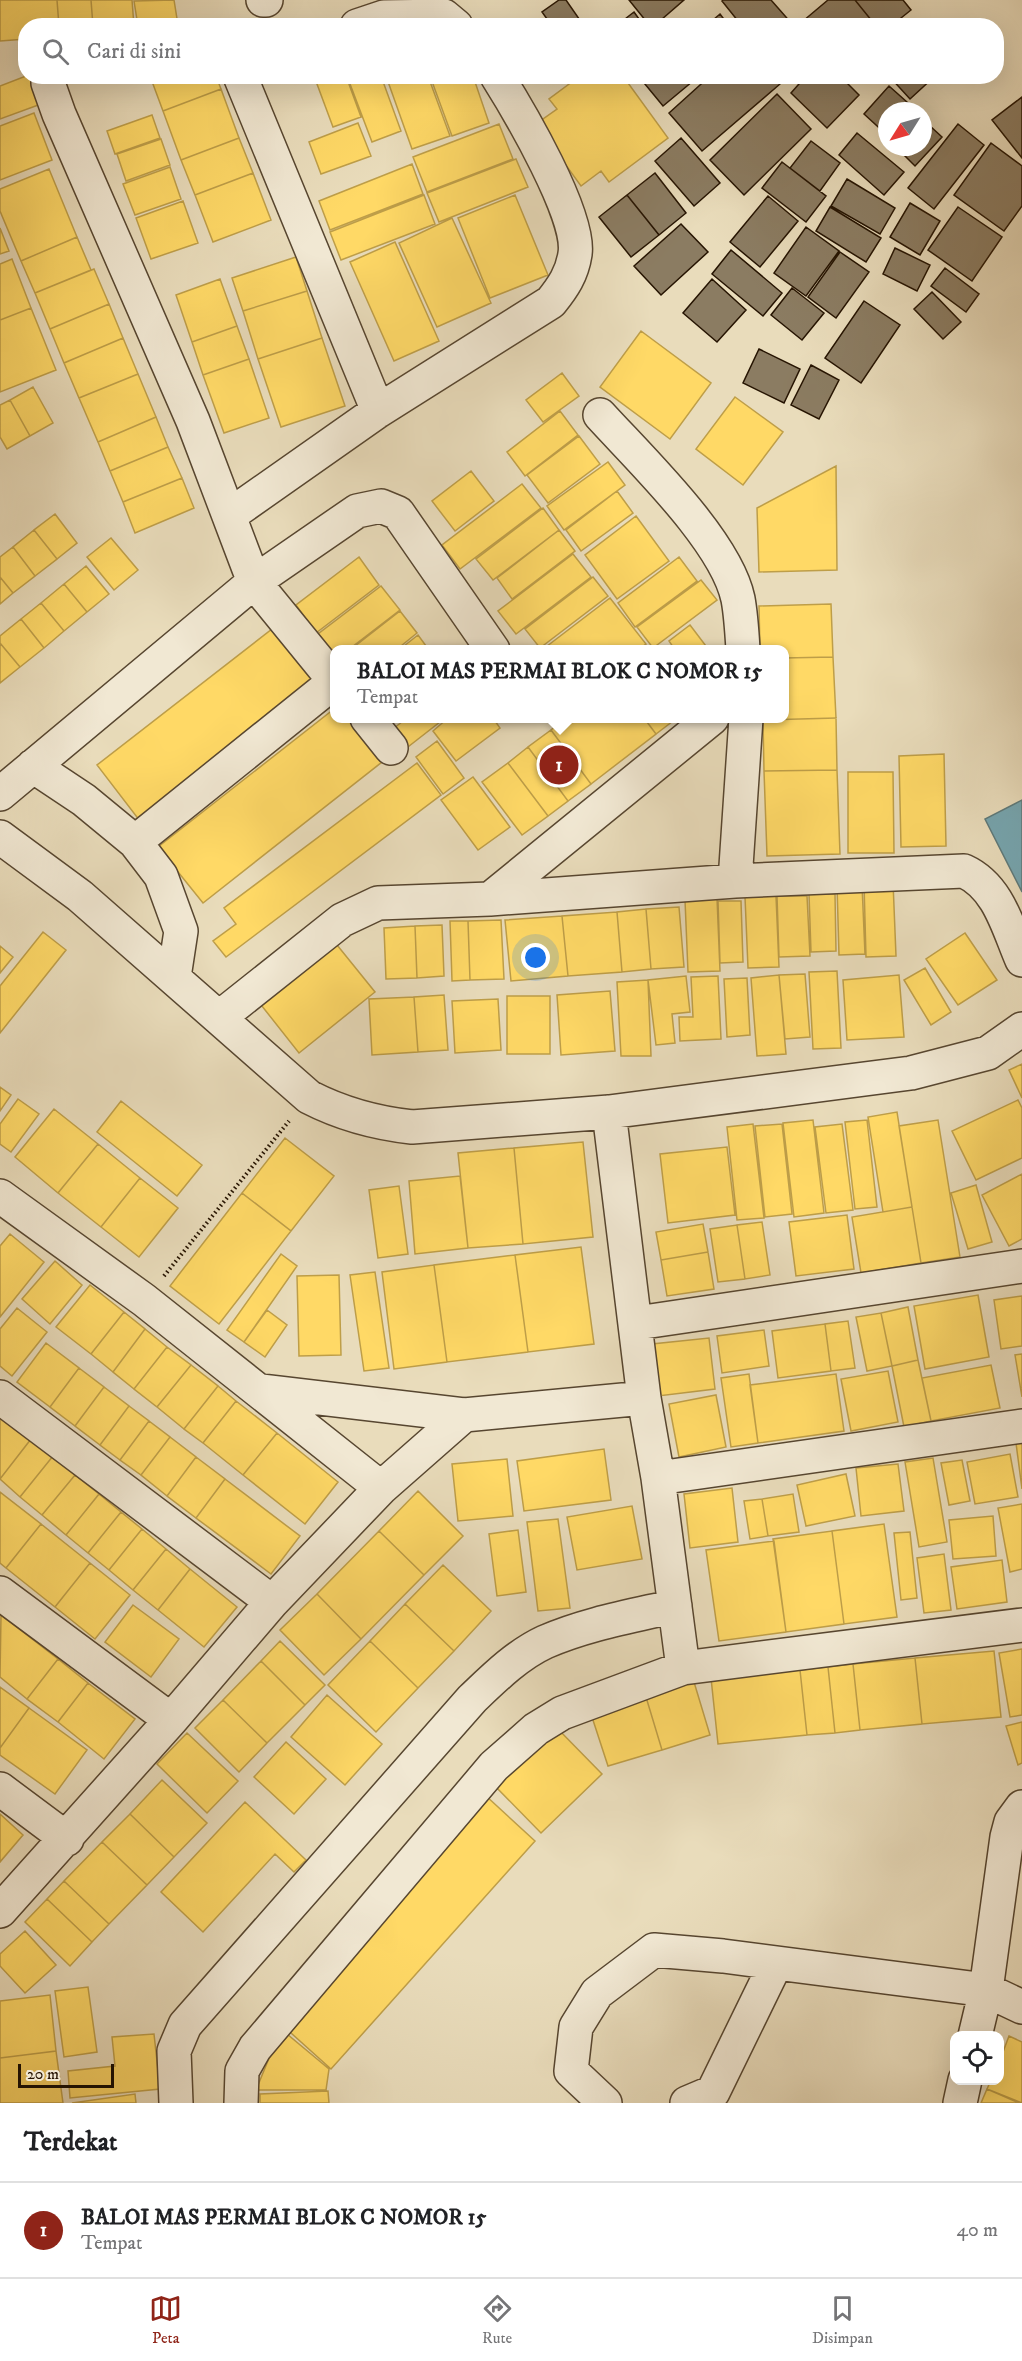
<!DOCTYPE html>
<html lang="id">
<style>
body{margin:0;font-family:"IM FELL DW Pica",serif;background:#f6f6f6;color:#202124}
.controls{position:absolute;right:18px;bottom:18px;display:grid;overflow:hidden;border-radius:12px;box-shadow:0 6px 24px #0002}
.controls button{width:54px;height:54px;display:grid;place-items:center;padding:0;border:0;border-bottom:2px solid #e0e0e0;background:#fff;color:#202124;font:30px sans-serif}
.compass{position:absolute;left:878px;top:102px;width:54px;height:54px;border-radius:50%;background:#fff;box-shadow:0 6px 24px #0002;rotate:233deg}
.scale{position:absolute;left:18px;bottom:15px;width:96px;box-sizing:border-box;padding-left:6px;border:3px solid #261402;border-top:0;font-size:16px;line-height:21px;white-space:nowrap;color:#261402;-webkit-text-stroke:4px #f1e8d3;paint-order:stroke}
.you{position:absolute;left:536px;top:958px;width:21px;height:21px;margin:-15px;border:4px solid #fff;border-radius:50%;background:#1a73e8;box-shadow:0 0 0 9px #1a73e833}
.badge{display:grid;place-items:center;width:39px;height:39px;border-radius:50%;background:#8f2418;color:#fff;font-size:20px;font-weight:700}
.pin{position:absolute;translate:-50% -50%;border:3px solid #fff;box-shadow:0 2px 6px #0006}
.popup{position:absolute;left:330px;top:645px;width:459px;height:78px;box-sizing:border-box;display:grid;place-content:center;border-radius:12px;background:#fff;filter:drop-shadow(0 2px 4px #0005);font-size:20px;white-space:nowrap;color:#757577}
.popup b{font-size:22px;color:#202124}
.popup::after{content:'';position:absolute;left:50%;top:100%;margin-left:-12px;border:12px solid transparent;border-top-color:#fff}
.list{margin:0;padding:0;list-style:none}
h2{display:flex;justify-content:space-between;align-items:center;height:78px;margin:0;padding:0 24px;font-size:26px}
h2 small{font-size:20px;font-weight:400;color:#757577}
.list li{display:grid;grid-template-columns:39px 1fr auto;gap:18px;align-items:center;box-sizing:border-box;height:96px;padding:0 24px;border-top:2px solid #e0e0e0}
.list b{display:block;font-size:22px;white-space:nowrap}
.list p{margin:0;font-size:20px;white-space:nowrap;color:#757577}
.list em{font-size:20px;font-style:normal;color:#757577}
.icon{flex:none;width:33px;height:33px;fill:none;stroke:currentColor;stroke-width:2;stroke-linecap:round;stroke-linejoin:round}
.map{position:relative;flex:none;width:1022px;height:2103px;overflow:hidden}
.search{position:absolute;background:#fff;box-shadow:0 6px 24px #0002;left:18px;right:18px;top:18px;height:66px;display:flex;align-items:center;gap:15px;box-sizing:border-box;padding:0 21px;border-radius:24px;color:#757577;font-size:22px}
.sheet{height:174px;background:#fff}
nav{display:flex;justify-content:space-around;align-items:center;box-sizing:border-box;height:84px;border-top:2px solid #e0e0e0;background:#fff;font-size:16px;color:#757577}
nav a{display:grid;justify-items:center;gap:3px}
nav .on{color:#8f2418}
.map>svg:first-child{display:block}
.homes{fill:#ffd966;stroke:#be9e48;stroke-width:1.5}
.public{fill:#76a5af;stroke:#5e7a7b;stroke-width:1.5}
.building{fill:#8b7c62;stroke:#261402;stroke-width:1.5}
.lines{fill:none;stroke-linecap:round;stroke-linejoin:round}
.minor-casing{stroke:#574630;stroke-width:36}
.path{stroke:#261402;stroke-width:4;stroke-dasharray:1.5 3;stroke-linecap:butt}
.minor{stroke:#f1e8d3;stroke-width:33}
</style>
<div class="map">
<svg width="1022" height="2103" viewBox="0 0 1022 2103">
<rect width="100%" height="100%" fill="#e9dcbb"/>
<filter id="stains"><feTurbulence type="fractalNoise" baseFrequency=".00333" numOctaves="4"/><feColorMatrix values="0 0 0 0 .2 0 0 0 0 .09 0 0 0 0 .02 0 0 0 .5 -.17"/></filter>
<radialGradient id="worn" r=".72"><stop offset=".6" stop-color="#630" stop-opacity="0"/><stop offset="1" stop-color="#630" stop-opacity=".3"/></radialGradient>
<path class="homes" d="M0,0H57L59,26H26V39L0,41Z
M57,0H91L93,26H59Z
M91,0H132L134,26H93Z
M174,0L178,25L138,26L134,1Z
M26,76H31L41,104L0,119V86Z
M150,76H216L221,89L163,111Z
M314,76H346L361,117L333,127Z
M347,76H381L401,131L372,142Z
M386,76H428L450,136L412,149Z
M430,76H473L489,123L452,136Z
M580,76H623L668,138L609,182L601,171L581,186L536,124L557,109L549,99Z
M221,89L239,138L181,160L163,111Z
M34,113L52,160L0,180V126Z
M152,115L160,138L115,154L107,131Z
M358,123L371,156L321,174L309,142Z
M499,124L513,159L427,192L413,157Z
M239,138L253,173L195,195L181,160Z
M161,139L170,165L126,181L117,154Z
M516,159L528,187L439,222L427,193Z
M412,164L423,194L330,230L319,201Z
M170,167L181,199L135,215L123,184Z
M49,169L77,237L21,261L0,211V189Z
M253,173L271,220L213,242L195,195Z
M424,195L435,224L341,260L330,232Z
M515,195L548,275L490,298L458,218Z
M183,201L198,243L151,259L136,218Z
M452,218L491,303L437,327L399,243Z
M0,228L9,251L0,254Z
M77,237L91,270L35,293L21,261Z
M395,242L439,341L394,361L350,262Z
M296,257L307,291L243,311L232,278Z
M12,259L31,308L0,320V264Z
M94,269L109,304L50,329L35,293Z
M220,279L237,326L192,342L176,295Z
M307,291L322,338L258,359L243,311Z
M109,304L123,338L64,363L50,329Z
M31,308L56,370L0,392V320Z
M237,326L249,359L203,375L192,342Z
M641,331L711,383L670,439L600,387Z
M123,338L138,374L79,398L64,363Z
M322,338L345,406L281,427L258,359Z
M249,359L269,418L224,433L203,375Z
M562,373L579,396L543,422L526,400Z
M138,374L156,417L98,442L79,398Z
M33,387L53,423L30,436L10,400Z
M735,397L783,432L743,485L696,449Z
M10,400L30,436L7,449L0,437V405Z
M560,411L578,435L525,476L507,452Z
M156,417L168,447L110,471L98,442Z
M579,436L600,464L548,503L527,475Z
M168,447L182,478L123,502L110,471Z
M608,462L625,485L564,530L547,506Z
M836,466L837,570L759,572L757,508Z
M471,471L494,501L455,531L432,501Z
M182,478L194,508L135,533L123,502Z
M522,484L541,508L460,569L442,545Z
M617,491L633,513L581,551L566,530Z
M543,508L559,530L493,580L476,559Z
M55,514L77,543L57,559L34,530Z
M636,516L669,561L617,599L585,555Z
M34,530L57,559L35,576L13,547Z
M559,530L575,551L512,599L497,578Z
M111,538L138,570L114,590L87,557Z
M13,547L35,576L13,593L0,577V557Z
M573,554L591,577L516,634L498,611Z
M359,557L379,585L316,633L296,605Z
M679,557L697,581L635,627L618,603Z
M86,566L109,594L87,612L64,584Z
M0,577L13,593L0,604Z
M593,577L608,596L540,648L525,629Z
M701,580L717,600L653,648L637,627Z
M64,584L87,612L64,631L41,603Z
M381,586L400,610L348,650H334V655L318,634Z
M610,598L646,644L638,650H542Z
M41,603L64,631L44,648L21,619Z
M831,604L833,657L784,658V650H760L759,606Z
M400,611L417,633L396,650H350Z
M21,619L44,648L20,667L0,643V636Z
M281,622L328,682L143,825L97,765Z
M690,625L709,650H675L669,641Z
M418,635L429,650H399Z
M0,643L20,667L0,683Z
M833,657L836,718L763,720L784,718V658Z
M334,709V718H348L382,762L203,903L158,847Z
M407,718H445L404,750L389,732Z
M448,718H493L500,728L456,761L433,731Z
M566,718H644L656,734L591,784L551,730Z
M644,718H677L656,734Z
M836,718L837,770L764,771L763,720Z
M551,730L591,784L568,801L528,747Z
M437,741L464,778L443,794L416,757Z
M528,747L568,801L548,816L508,763Z
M944,754L946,846L901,847L899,756Z
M417,763L441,795L226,957L213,941L236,924L224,908Z
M508,763L548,816L522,835L482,782Z
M837,770L840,854L767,856L764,771Z
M848,772H893L894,853H848Z
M473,777L510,827L478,850L441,800Z
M893,882L896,956L866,957L864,883Z
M837,885H862L865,954L839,955Z
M809,894H835L836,951L811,952Z
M776,896L779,967L748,968L745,897Z
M777,896H807L810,956L779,957Z
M717,898L720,971L688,972L685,900Z
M718,901H741L743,962L720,963Z
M679,907L684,967L651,969L646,909Z
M646,909L651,969L622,972L617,912Z
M617,912L622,972L568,976L562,916Z
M562,916L568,976L511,981L505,920Z
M501,920L504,979L470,980L468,921Z
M450,921H468L470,980L452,981Z
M442,925L444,976L417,978L415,926Z
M415,926L417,978L386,979L384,928Z
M43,932L66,950L0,1033V986Z
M965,933L997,980L958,1005L926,959Z
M333,940L375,992L299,1053L258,1001Z
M0,946L13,957L0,973Z
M925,968L951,1012L931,1025L904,980Z
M837,971L841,1048L813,1049L809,972Z
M805,974L810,1037L785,1039L779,975Z
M779,975L786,1054L757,1056L751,978Z
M899,975L904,1037L847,1040L843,980Z
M686,976L690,1012L672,1014L675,1043L656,1045L648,980Z
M718,976L721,1039L680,1041L679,1017H693L691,977Z
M747,978L750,1035L727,1037L724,979Z
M648,980L651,1056H621L617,982Z
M610,991L615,1051L561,1055L557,995Z
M444,995L448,1050L418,1052L414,997Z
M507,996H550V1054H507Z
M414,997L418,1052L372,1055L369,999Z
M498,999L501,1050L455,1053L452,1001Z
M1022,1064V1098L1009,1070Z
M0,1087L11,1095L0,1111Z
M18,1099L39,1114L11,1152L0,1144V1124Z
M1018,1100L1022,1108V1158L976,1180L952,1131Z
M121,1101L202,1165L177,1196L97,1132Z
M54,1109L98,1144L58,1193L15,1157Z
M897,1112L912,1207L883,1212L868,1117Z
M813,1120L824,1213L794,1217L783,1123Z
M867,1120L877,1207L855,1209L845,1122Z
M938,1120L960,1257L921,1263L899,1126Z
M753,1124L764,1218L737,1220L727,1127Z
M782,1124L792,1214L765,1217L755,1126Z
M842,1124L853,1210L826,1213L815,1127Z
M285,1138L334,1176L291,1231L242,1193Z
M583,1142L593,1237L523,1244L514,1148Z
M98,1144L140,1178L101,1227L58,1193Z
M727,1147L735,1215L668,1223L660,1154Z
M514,1148L523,1244L468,1248L458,1153Z
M1022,1174V1239L1009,1246L982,1195Z
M460,1176L468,1248L415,1254L409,1181Z
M140,1178L178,1208L139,1257L101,1227Z
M976,1185L992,1242L968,1249L951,1193Z
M399,1186L408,1254L378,1258L369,1190Z
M242,1193L291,1231L219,1324L170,1286Z
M912,1207L921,1263L861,1273L852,1217Z
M847,1215L854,1269L796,1276L789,1222Z
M762,1222L770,1275L745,1279L737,1225Z
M703,1224L708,1252L661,1260L656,1232Z
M737,1225L745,1279L718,1282L710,1229Z
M10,1234L44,1262L0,1317V1246Z
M581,1247L594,1344L528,1352L515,1255Z
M708,1252L714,1289L667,1296L661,1260Z
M281,1254L297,1266L244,1342L227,1330Z
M515,1255L528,1352L447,1362L434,1265Z
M55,1261L82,1285L50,1324L22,1299Z
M434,1265L447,1362L394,1369L382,1272Z
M375,1272L389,1368L364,1371L350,1275Z
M339,1275L341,1355L299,1356L297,1276Z
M90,1285L124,1312L91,1354L56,1327Z
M978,1295L989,1357L925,1369L914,1306Z
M1022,1296V1346L1001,1349L994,1300Z
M908,1307L918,1360L892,1366L881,1313Z
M17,1308L47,1332L12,1376L0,1366V1329Z
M267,1310L287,1325L265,1357L244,1342Z
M124,1312L145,1329L113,1372L91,1354Z
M881,1313L892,1366L867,1371L856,1317Z
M848,1321L855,1368L831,1371L825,1324Z
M825,1324L831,1371L778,1378L772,1331Z
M145,1329L167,1347L134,1389L113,1372Z
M764,1330L769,1366L722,1373L717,1336Z
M709,1338L715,1389L658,1396L652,1344Z
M46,1343L79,1368L50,1407L17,1382Z
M167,1347L191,1365L157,1407L134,1389Z
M1022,1354V1397L1015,1355Z
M918,1360L931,1421L904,1427L892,1366Z
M191,1365L218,1386L184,1429L157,1407Z
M991,1365L1000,1408L931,1421L922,1378Z
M79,1368L104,1387L75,1426L50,1407Z
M888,1371L898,1422L851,1431L841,1379Z
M749,1374L758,1443L731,1447L721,1378Z
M836,1374L844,1431L758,1443L750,1385Z
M218,1386L236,1401L203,1443L184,1429Z
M104,1387L129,1406L100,1445L75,1426Z
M716,1395L726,1447L679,1457L669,1404Z
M236,1401L277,1433L243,1475L203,1443Z
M129,1406L149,1421L120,1460L100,1445Z
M3,1416L31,1439L0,1479V1419Z
M149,1421L170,1437L141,1475L120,1460Z
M277,1433L338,1482L305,1524L243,1475Z
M170,1437L196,1457L167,1496L141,1475Z
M31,1439L53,1456L20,1497L0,1479Z
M1022,1442V1489L1016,1443Z
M604,1449L611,1500L524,1511L517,1461Z
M1010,1454L1018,1497L975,1504L967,1462Z
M53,1456L75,1475L42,1515L20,1497Z
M196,1457L225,1479L196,1518L167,1496Z
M933,1458L947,1542L919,1547L905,1462Z
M507,1459L513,1516L458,1521L452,1464Z
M962,1460L970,1501L949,1505L941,1463Z
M898,1464L904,1511L861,1516L856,1468Z
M846,1474L855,1516L806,1526L797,1485Z
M75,1475L99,1494L66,1535L42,1515Z
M225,1479L300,1536L271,1574L196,1518Z
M732,1488L738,1542L690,1548L684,1494Z
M418,1491L463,1536L424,1575L379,1531Z
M0,1492L41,1524L6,1568L0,1563Z
M99,1494L121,1512L88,1553L66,1535Z
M793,1494L799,1532L768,1536L762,1499Z
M762,1499L768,1536L750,1539L744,1501Z
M1022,1504V1569L1010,1572L998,1508Z
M632,1506L642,1559L577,1570L567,1517Z
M121,1512L142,1529L109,1570L88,1553Z
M993,1516L996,1556L953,1559L949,1520Z
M558,1519L570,1608L538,1611L527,1522Z
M41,1524L90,1563L55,1607L6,1568Z
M884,1524L897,1617L844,1624L832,1531Z
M142,1529L166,1549L133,1590L109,1570Z
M518,1530L526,1592L497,1596L489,1534Z
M379,1531L424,1575L361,1639L317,1594Z
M832,1531L844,1624L786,1632L773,1539Z
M910,1532L917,1598L901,1600L894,1533Z
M774,1541L786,1632L719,1641L706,1550Z
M166,1549L190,1569L158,1610L133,1590Z
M944,1554L951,1610L924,1613L917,1558Z
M1002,1560L1007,1602L957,1609L951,1567Z
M90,1563L130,1595L95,1639L55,1607Z
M443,1565L491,1611L454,1651L405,1604Z
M190,1569L237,1607L204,1647L158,1610Z
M317,1594L361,1639L324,1675L280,1630Z
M405,1604L454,1651L418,1688L370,1641Z
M133,1605L179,1639L151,1677L105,1642Z
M1,1615L58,1659L27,1699L0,1677Z
M280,1641L325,1685L305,1705L261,1661Z
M370,1641L418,1688L376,1732L328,1685Z
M1022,1649V1715L1010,1717L999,1653Z
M994,1651L1001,1717L922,1724L915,1658Z
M915,1658L922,1724L860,1730L853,1664Z
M58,1659L88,1683L58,1722L27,1699Z
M261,1661L305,1705L267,1743L223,1700Z
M853,1664L860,1730L835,1733L828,1667Z
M828,1667L835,1733L807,1735L800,1670Z
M800,1670L807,1735L718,1744L711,1678Z
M694,1682L710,1735L662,1750L646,1697Z
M88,1683L135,1719L104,1759L58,1722Z
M0,1687L29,1708L0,1748Z
M327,1695L382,1744L345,1785L291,1737Z
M646,1697L662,1750L608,1766L591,1714Z
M223,1700L267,1743L239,1772L195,1728Z
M29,1708L87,1750L55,1794L0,1755V1748Z
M1022,1722V1763L1018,1765L1006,1726Z
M555,1726L602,1774L541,1833L494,1785Z
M187,1733L238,1781L207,1813L157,1764Z
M286,1742L326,1779L294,1814L254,1777Z
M162,1780L207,1823L174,1857L130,1814Z
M485,1795L535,1841L331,2069L281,2024Z
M245,1802L306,1860L294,1872L275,1854L203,1932L161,1892Z
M0,1814L23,1835L0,1862Z
M130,1814L174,1857L147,1885L102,1842Z
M102,1842L147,1885L109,1924L64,1881Z
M64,1881L109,1924L92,1942L47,1899Z
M47,1899L92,1942L70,1966L25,1922Z
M25,1931L56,1965L25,1993L0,1966V1954Z
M88,1987L97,2052L64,2057L55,1991Z
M50,1995L56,2051L0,2058V2001Z
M281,2029L329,2069L326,2090H256Z
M154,2034L160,2089L70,2098L68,2071L115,2066L112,2037Z
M1009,2036L1022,2042V2103L987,2089L991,2080H1000V2060Z
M56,2051L63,2103H0V2058Z
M987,2089L1019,2103H981Z
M328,2091L329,2103H260V2094Z
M135,2094L136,2103H72Z"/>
<path class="public" d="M1022,800V892L985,819Z"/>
<path class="building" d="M559,0H566L584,26H552L542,12Z
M629,0H684L654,26H650Z
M723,0H771L793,25L742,26L722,1Z
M828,0H855L876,26H807L803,21Z
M855,0H903L911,10L891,26H876Z
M634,12L644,26H616Z
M720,14L729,26H706Z
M642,76H699L663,106L640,78Z
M710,76H774L780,84L702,151L669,113Z
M806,76H840L859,95L827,128L791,93Z
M889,76H935L910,99Z
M889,86L917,111H887V135L864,114Z
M777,94L811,129L744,195L710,160Z
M1022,97V158L992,120Z
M958,124L984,145L934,209L908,188Z
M929,125L942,137L915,166L902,153L908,147H923V131Z
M857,133L904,172L884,195L839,155Z
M681,138L720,183L694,206L655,161Z
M811,141L840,163L820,191L790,168Z
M991,143L1022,166V206L1004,231L954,195Z
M782,162L826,196L806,222L762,188Z
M655,173L686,213L659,235L627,195Z
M847,179L895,208L880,234L831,206Z
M627,195L659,235L631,257L599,217Z
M768,196L798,221L760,267L730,242Z
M910,203L940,221L920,255L890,237Z
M830,207L881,238L866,262L816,231Z
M958,207L1002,237L972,281L928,250Z
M681,224L708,252L661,295L634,266Z
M806,227L839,251L806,296L774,273Z
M895,248L930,265L917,291L883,274Z
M731,250L782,293L763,316L712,274Z
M840,252L869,272L836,318L808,297Z
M945,268L979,294L966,312L931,286Z
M712,279L746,310L717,342L683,313Z
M792,288L824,313L802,340L771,315Z
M932,292L961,322L943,339L914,309Z
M864,301L900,325L861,383L825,358Z
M759,349L800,369L784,403L743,383Z
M811,365L839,380L819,419L791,405Z"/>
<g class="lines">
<defs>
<path id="minor" d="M263,0H266
M357,26L384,17L444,16L456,26
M50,76L48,83L59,114L193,421L254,582L334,680
M240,76L378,411
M600,415C640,459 726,541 738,599C741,615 742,633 743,650
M230,515L378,411L551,302C563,287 572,274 575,254C581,216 519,111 497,76
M367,718L391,748
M33,766L84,800L135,842L161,876L181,931L174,977
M0,794L254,582L357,511L381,506L398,513L493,650
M0,837L80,896L309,1097C342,1114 375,1123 412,1127L609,1112L911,1073L988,1053L1022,1029
M135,842L334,682
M735,881L746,718
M490,899L712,718
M220,1017L342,920L378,903L490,899L735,881L964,871C999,887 1008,928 1022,960
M609,1112L644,1398L658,1478L683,1668
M0,1196L144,1300L381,1488
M637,1323L1022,1266
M261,1391L464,1415
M0,1397L272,1602
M658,1478L1022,1426
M0,1593L171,1720
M0,1789L67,1839
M0,1911L171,1720L272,1602L381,1488L464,1415L644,1398
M975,2036L986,1990L1007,1837L1011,1822L1022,1807
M176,2103L174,2051L185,2025L472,1699C494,1678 517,1655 545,1642C586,1624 632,1616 675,1606
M241,2103L242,2071L255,2048L494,1766L536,1729L562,1713L683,1668L1022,1625
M605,2103L571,2071L576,2027L597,1993L654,1950L723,1956L986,1990L1022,2007
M687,2103L713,2092L775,1965
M960,2103L965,2080"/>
</defs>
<use href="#minor" class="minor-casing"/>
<path class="path" d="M164,1276L289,1121"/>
<use href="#minor" class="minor"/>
</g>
<rect width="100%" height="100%" filter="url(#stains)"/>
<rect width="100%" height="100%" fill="url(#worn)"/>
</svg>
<div class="controls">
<button><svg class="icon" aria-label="locate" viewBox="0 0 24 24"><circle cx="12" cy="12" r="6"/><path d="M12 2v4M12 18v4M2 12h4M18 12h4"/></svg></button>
</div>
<svg class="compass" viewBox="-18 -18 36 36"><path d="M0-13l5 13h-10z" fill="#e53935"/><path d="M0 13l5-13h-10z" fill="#757577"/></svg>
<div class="scale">20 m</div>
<div class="you"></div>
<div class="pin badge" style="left:559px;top:765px">1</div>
<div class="popup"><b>BALOI MAS PERMAI BLOK C NOMOR 15</b>Tempat</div>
<div class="search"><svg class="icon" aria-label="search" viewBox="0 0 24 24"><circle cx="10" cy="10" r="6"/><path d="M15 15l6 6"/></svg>Cari di sini</div>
</div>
<section class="sheet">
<h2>Terdekat<small></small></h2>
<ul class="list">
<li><span class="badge">1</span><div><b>BALOI MAS PERMAI BLOK C NOMOR 15</b><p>Tempat</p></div><em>40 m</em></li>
</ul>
</section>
<nav>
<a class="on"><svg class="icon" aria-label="map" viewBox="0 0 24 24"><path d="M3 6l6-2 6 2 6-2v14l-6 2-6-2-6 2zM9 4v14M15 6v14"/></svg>Peta</a>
<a><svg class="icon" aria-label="directions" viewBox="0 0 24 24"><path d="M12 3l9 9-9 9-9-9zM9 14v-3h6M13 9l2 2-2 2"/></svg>Rute</a>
<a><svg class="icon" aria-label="saved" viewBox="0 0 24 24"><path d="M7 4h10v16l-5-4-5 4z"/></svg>Disimpan</a>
</nav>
